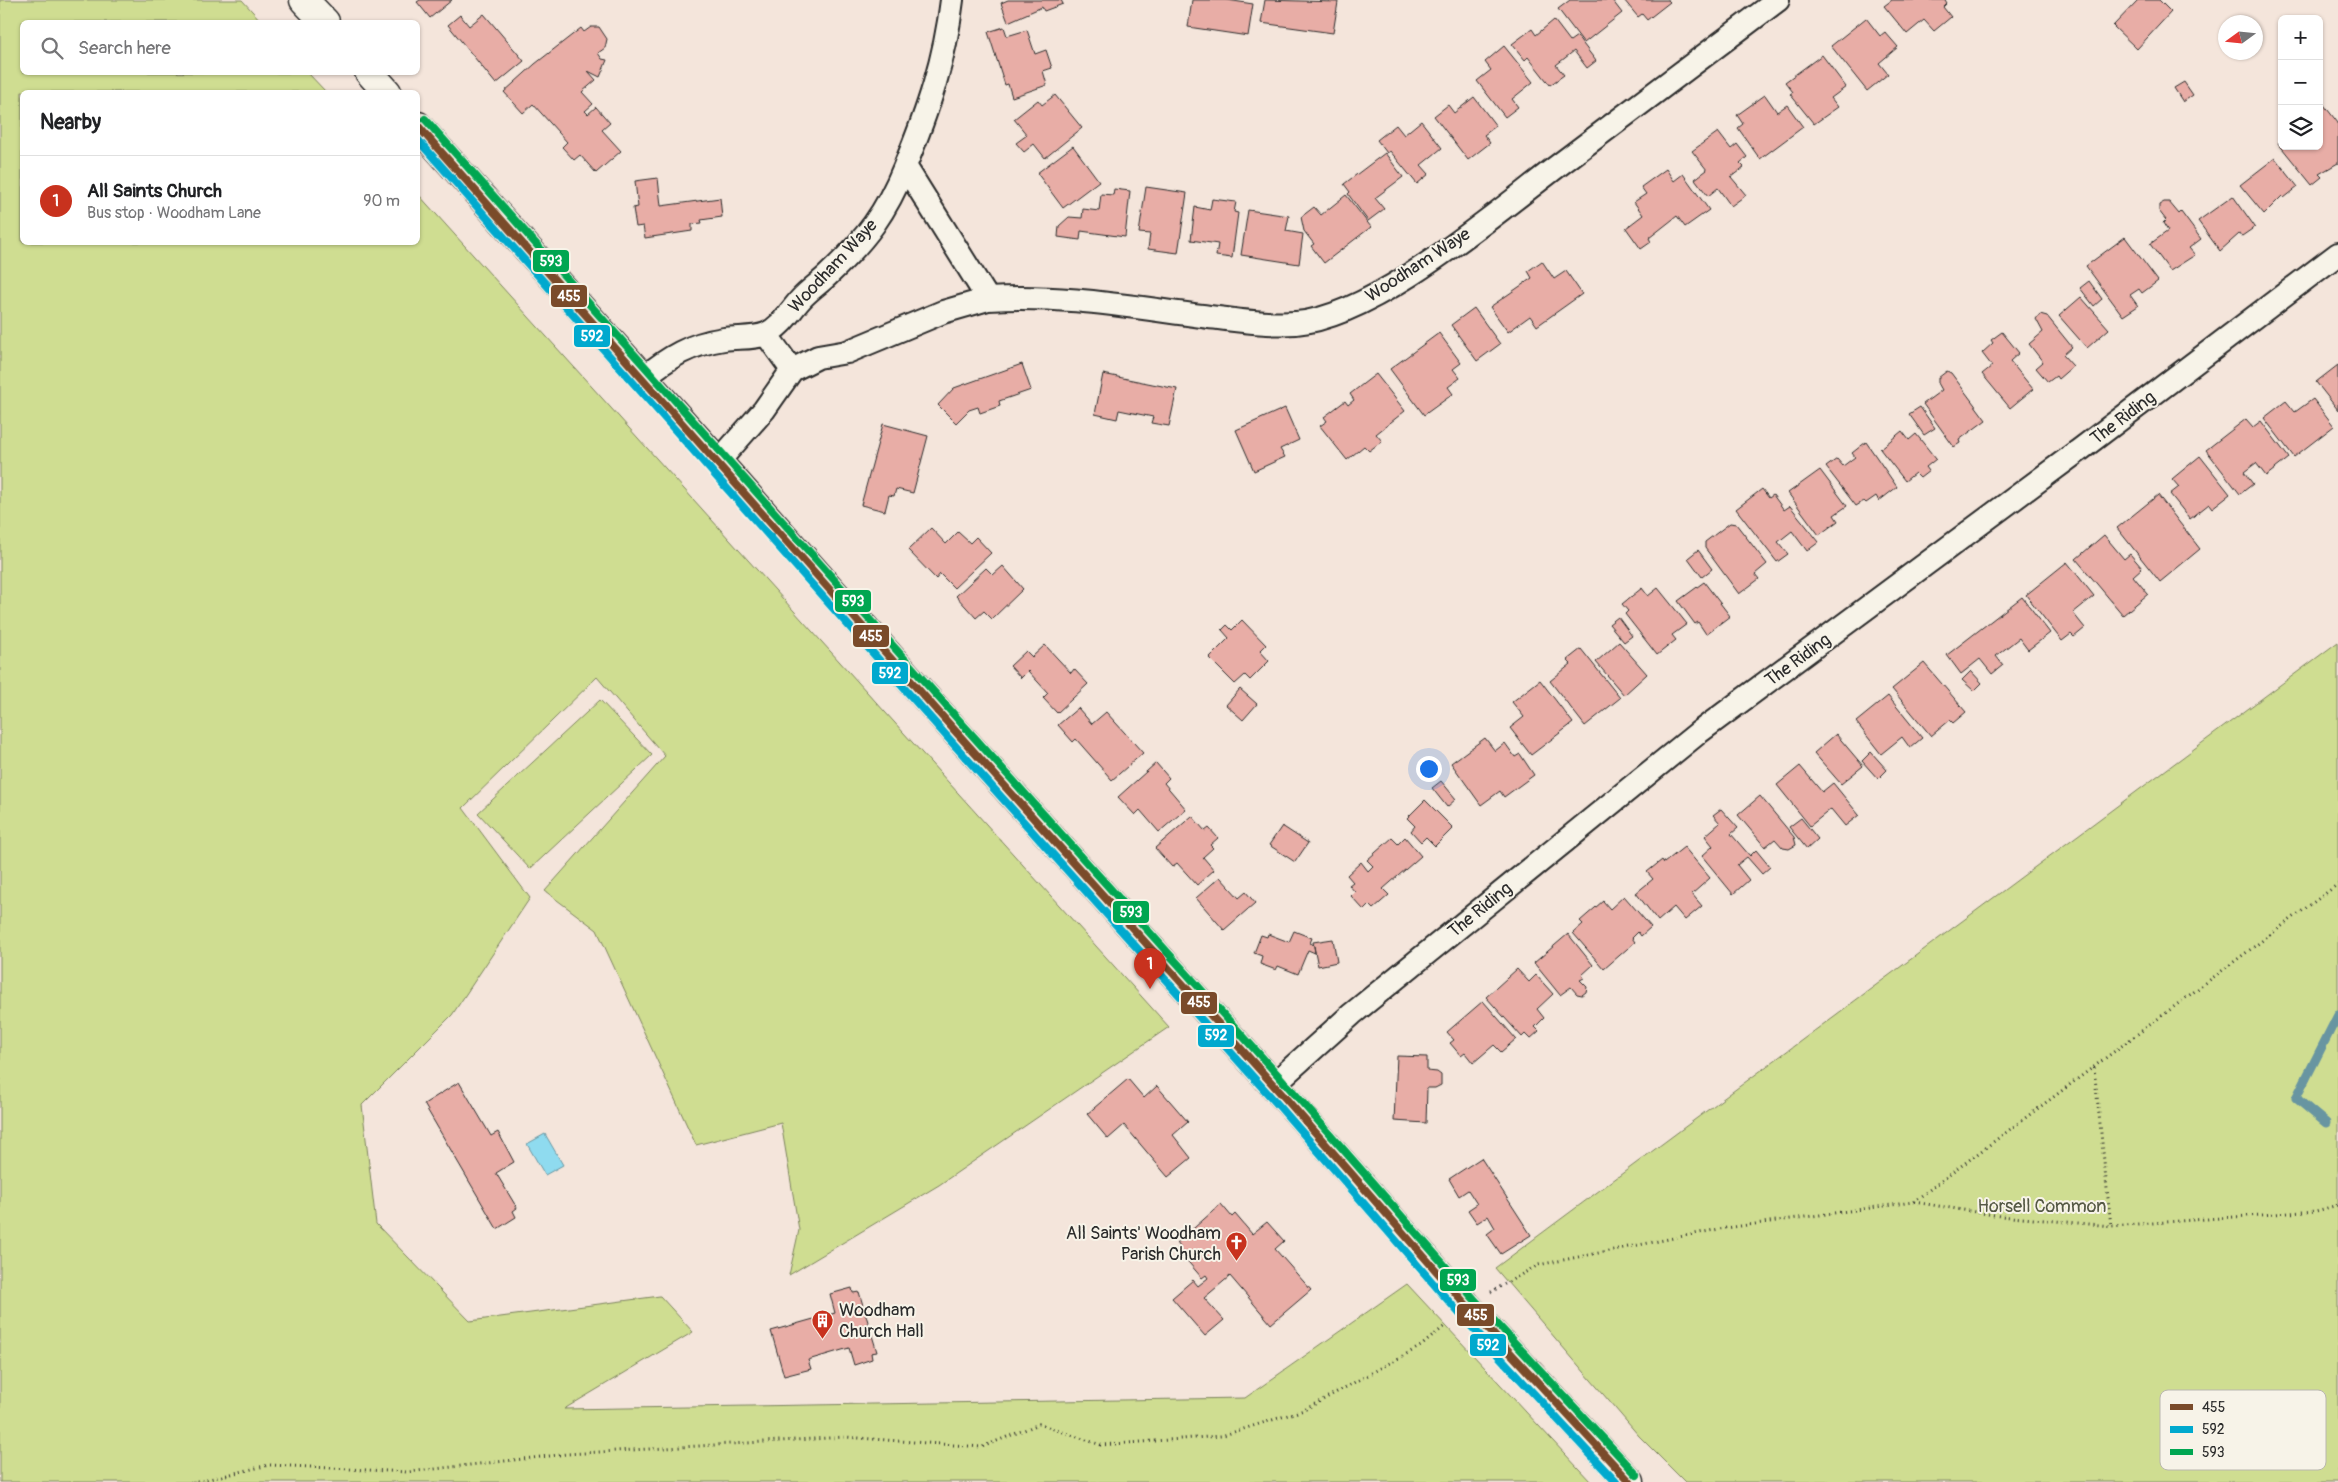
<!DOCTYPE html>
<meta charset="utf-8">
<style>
body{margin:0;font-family:Pangolin,sans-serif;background:#f6f6f6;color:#202124}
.controls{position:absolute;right:15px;top:15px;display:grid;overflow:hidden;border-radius:8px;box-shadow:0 1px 4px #0004}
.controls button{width:45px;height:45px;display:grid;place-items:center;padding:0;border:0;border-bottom:1px solid #e0e0e0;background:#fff;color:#202124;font:25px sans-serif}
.compass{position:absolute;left:2218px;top:15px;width:45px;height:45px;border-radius:50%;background:#fff;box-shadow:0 1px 4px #0004;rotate:255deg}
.you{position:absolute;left:1428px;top:768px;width:18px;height:18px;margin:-12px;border:4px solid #fff;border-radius:50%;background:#1a73e8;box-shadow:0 0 0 8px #1a73e833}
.badge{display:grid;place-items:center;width:32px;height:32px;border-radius:50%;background:#c8321e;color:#fff;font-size:16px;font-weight:700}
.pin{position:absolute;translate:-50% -41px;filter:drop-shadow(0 1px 2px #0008)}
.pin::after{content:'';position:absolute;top:26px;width:18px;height:15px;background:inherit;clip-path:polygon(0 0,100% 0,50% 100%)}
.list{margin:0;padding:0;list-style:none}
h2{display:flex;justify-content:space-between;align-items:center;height:65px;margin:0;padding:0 20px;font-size:21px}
h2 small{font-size:16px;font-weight:400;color:#757577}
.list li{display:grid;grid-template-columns:32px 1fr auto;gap:15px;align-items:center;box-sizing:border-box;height:90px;padding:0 20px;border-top:1px solid #e0e0e0}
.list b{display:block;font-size:19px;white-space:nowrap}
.list p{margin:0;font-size:16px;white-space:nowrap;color:#757577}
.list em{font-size:16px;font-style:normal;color:#757577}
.icon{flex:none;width:28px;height:28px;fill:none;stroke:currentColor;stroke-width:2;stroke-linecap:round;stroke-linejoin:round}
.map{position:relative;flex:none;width:2338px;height:1482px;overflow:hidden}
.search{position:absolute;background:#fff;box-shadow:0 1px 4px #0004;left:20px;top:20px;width:400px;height:55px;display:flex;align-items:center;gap:12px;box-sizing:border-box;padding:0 18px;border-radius:8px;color:#757577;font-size:19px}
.panel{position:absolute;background:#fff;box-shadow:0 1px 4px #0004;left:20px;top:90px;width:400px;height:155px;border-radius:8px}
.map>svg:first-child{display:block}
.green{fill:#cfdd91;stroke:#7d845e}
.water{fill:#8fdbef;stroke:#6795a1}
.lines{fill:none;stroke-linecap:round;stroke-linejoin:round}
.stream{stroke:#6795a1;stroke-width:9}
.building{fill:#e8ada6;stroke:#2b2b2b}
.minor-casing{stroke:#2b2b2b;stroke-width:26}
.primary-casing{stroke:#2b2b2b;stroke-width:31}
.path{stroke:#2b2b2b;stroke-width:3;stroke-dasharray:1 4;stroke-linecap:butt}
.minor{stroke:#f7f3e8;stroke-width:22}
.primary{stroke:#f7f3e8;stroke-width:28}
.bus-1-casing{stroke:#f7f3e8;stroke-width:11}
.bus-2-casing{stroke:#f7f3e8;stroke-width:11}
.bus-3-casing{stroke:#f7f3e8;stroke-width:11}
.bus-1{stroke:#7a4b2a;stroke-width:8}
.bus-2{stroke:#00a9ce;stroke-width:8}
.bus-3{stroke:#00a651;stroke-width:8}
.labels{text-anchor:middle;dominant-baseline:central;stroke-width:4;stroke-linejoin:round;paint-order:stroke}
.street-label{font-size:18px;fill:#2b2b2b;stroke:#f7f3e8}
.park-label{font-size:18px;fill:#545844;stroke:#f7f3e8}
.poi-label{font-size:18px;fill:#2b2b2b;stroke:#f7f3e8;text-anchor:end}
.key{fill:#f7f3e8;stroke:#bab7af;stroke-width:1}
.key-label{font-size:14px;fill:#2b2b2b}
.line-badge{stroke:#f7f3e8;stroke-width:2}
.badge-label{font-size:14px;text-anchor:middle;font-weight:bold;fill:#fff}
</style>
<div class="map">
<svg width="2338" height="1482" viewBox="0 0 2338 1482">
<rect width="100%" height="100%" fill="#f4e5db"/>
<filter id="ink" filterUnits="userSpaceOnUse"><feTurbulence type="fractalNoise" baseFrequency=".02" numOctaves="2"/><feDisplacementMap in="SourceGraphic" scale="10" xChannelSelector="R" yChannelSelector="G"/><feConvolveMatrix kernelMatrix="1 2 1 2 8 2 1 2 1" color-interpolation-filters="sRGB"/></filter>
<g filter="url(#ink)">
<path class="green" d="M0,0H242L262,22H22V72L308,73L326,92H22V242H418V194L1169,1027L939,1185L789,1275L799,1230L781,1123L696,1145L597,930L545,891L665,756L597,677L463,808L530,898L452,1015L362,1105L376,1224L470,1321L660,1296L693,1332L564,1409L1245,1398L1407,1284L1591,1482H0Z
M2338,642V1482H1685L1639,1436L1495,1268Z
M600,700L652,755L530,869L478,813Z"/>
<path class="water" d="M545,1134L563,1165L545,1175L527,1144Z"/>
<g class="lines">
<path class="stream" d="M2326,1123L2296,1098L2338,1015"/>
</g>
<path class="building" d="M420,0H452L430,18L417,2Z
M1008,0H1061L1063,4L1044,11L1042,7L1008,22L1001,3Z
M1192,0H1227L1253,4L1248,36L1188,27Z
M1265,0L1338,2L1333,33L1261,23Z
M1570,0H1612L1622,13L1584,43L1558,9Z
M1624,0H1668L1670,2L1647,20L1642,14L1638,17Z
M1892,0H1945L1947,3L1943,7L1951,17L1934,31L1924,20L1907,34L1884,6Z
M2138,0H2159L2171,12L2137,49L2113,26Z
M484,14L524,61L496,84L448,25L460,15L469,26Z
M1866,18L1880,36L1885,32L1898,47L1879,63L1888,74L1867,91L1831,46Z
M1554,20L1570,41L1577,36L1596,61L1587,68L1574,51L1556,65L1564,75L1550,85L1528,57L1525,60L1512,44L1532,29L1536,35Z
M591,27H599L607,39L605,48L598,53L602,59L607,60L600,77L588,71L596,80L582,92L593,104L585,111L588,114L596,107L610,123L602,130L621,151L596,173L580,155L574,160L562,147L567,142L533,104L523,113L504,92L535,64L581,28L584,32Z
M1004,27L1007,36L1027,30L1035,54L1046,50L1052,68L1043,71L1047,85L1012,97L1008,84L1005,85L988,32Z
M1504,46L1533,82L1512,99L1518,107L1505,117L1477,81L1491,70L1485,62Z
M1822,55L1846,87L1831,98L1838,107L1814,124L1790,94L1793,92L1785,82Z
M2184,82L2193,95L2183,102L2174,88Z
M1055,95L1082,128L1045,158L1034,144L1024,152L1016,143L1027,135L1014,119L1038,100L1042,105Z
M1765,95L1777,112L1787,105L1803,127L1760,159L1738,128L1743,124L1737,115Z
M1474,97L1496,126L1484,135L1490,143L1468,160L1434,116L1448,105L1454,113Z
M2324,105L2338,123V163L2319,174L2322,177L2312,185L2278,143L2282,140V146H2319V109Z
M1421,121L1442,148L1421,165L1429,174L1417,184L1390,151L1387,153L1377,140L1396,125L1404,135Z
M1718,132L1731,149L1737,144L1747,157L1740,163L1744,167L1731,177L1746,195L1731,206L1718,188L1708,196L1695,179L1707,170L1692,151Z
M1073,146L1099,181L1063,208L1037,173Z
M1385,153L1403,177L1375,198L1384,209L1368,221L1348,194L1350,192L1344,184Z
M2275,158L2298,187L2284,198L2282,196L2264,214L2240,185Z
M1666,169L1674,181L1683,174L1709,210L1685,227L1677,216L1649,238L1651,242L1641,249L1626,228L1643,215L1634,202L1646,194L1641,187Z
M658,178L661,206L720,198L722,217L701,220L702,223L692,224V231L645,238L643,226L636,227L633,208L638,207L635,181Z
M1146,187L1187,193L1178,253L1148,249L1150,234L1139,233Z
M1114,189L1130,191L1125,237L1081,231L1080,240L1058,237L1059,226L1069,217L1082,218L1083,209L1099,211L1101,194L1113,195Z
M1346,195L1371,227L1324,263L1311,246L1314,244L1304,231L1301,217L1314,207L1321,215Z
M2233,196L2255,227L2242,236L2239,234L2220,251L2198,221Z
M1212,199L1236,202L1234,212L1238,213L1232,258L1216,256L1218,244L1191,240L1195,207L1210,210Z
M2164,202H2169L2179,214L2181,212L2201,239L2189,248L2195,255L2170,271L2150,244L2168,231L2163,223L2166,220L2159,211V205Z
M1248,210L1289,216L1286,231L1303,234L1299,264L1241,255Z
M2125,237L2158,281L2142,293L2139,289L2130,295L2138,306L2123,316L2086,266Z
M1542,261L1554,279L1566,271L1582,294L1537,326L1530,316L1508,332L1490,307L1532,278L1528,271Z
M2089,281L2102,299L2094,306L2080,288Z
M2081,297L2109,329L2087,348L2059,316Z
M1474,308L1500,344L1477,361L1451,325Z
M2040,314L2047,316L2072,347L2063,355L2073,366L2058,379L2056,376L2048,382L2036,368L2043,362L2029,344L2043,332L2036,319Z
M2002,332L2019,353L2010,361L2033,389L2010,408L1982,374L1992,366L1982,353L1993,343L1991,340Z
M1439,333L1461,363L1453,369L1460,378L1448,387L1453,394L1424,415L1390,369Z
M1022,364L1031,390L999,401L1000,406L980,413L978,407L969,410L956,423L938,405L954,388Z
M2338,365V410L2316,382Z
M1947,371L1951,373L1986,420L1959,440L1960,443L1954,447L1923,404L1942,390L1938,383V378Z
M1103,374L1177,389L1169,426L1151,423L1153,417L1119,410L1117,419L1095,414Z
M1376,374L1405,411L1376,434L1382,441L1369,451L1364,446L1347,460L1320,426L1327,421L1324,417L1345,401L1348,405L1354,400L1350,394Z
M2313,399L2334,426L2294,457L2264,418L2286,401L2295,412Z
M1920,407L1935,428L1924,435L1909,414Z
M1285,408L1299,440L1280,449L1285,457L1254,471L1236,430Z
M2246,419L2253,427L2261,421L2289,458L2266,476L2256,463L2244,472L2253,484L2240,494L2206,450Z
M883,424L928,436L913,493L896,489L894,496L889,495L885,511L861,505Z
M1902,431L1909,440L1916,434L1936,459L1926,467L1929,471L1920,478L1915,473L1905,481L1880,449Z
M1866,442L1897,487L1879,501L1876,496L1866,503L1864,501L1856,506L1826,467L1837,459L1843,466L1855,457L1852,453Z
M2200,456L2230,494L2212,508L2209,504L2190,519L2170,494L2179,487L2172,479Z
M1820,470L1847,506L1834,515L1838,521L1819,535L1788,493Z
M1762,489L1769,498L1773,495L1784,510L1790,506L1819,542L1807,551L1792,531L1778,542L1788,554L1777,562L1736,509Z
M2158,495L2200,549L2160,582L2117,528Z
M1730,523L1736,524L1767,564L1755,574L1759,579L1739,594L1705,548V542Z
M931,528L946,544L958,532L970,543L976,537L991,553L954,588L940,574L936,579L908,550Z
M2104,535L2124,559L2130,554L2142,568L2133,576L2148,594L2123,615L2076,559Z
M1698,550L1712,569L1702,577L1688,558Z
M2067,562L2094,596L2073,613L2085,628L2074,637L2071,634L2062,641L2026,595Z
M1003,566L1023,589L992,619L984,611L976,618L956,596L986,568L993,575Z
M1704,582L1730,616L1706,634L1698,622L1695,624L1678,601Z
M1642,588L1648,596L1658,588L1687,624L1672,635L1676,640L1657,655L1625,614L1628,611L1622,604Z
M2022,597L2050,633L2028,650L2019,638L1996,656L2003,665L1992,674L1980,659L1961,674L1947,655Z
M1618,617L1632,636L1624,642L1609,624Z
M1242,620L1266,645L1260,651L1269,661L1250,680L1245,675L1235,684L1209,658L1229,638L1222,630L1227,625L1232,630Z
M1619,642L1647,674L1624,695L1596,662Z
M1045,645L1071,673L1074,669L1088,684L1057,713L1043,698L1048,693L1028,671L1021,678L1010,666L1026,651L1032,657Z
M1581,649L1620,698L1585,726L1550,681L1571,664L1567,660Z
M1924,663L1966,712L1953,723L1950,720L1931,736L1892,689Z
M1971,671L1982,683L1974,691L1962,680Z
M1540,680L1573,723L1531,755L1510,728L1524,717L1512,702Z
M1240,689L1257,704L1243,720L1226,705Z
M1888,696L1922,738L1910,748L1902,737L1881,754L1856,722Z
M1078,708L1092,724L1106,712L1143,753L1112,780L1076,739L1073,742L1058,725Z
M1836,734L1863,766L1841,784L1814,753Z
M1485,738L1495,751L1505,743L1515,757L1520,754L1534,775L1504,797L1500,791L1481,805L1451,763Z
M1871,752L1887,770L1878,779L1862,761Z
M1156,763L1169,778L1164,783L1186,809L1159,832L1140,810L1135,815L1118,797Z
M1800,766L1822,792L1833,783L1859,815L1845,826L1831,809L1810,826L1777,785Z
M1441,781L1456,799L1447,807L1432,788Z
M1760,796L1794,837L1796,845L1789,849L1783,848L1775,839L1765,847L1738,815Z
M1425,800L1453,828L1435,846L1426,837L1421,842L1411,831L1415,826L1407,818Z
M1721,809L1738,828L1731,834L1750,856L1756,850L1770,867L1762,874L1747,857L1737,865L1749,880L1733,894L1702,856L1713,846L1705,836L1720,823L1713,815Z
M1192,816L1205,831L1209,828L1218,838L1210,845L1213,848L1203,857L1214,870L1197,885L1177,863L1172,867L1155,848Z
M1801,818L1818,839L1807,849L1789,827Z
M1282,826L1308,843L1295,862L1269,845Z
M1405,837L1421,856L1383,889L1389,895L1373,909L1369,905L1364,910L1351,896L1355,892L1349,885L1353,882L1347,875L1361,862L1368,871L1373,866L1367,860L1392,838L1398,844Z
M1684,847L1710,878L1692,894L1702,906L1685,920L1674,907L1658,921L1636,893L1653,879L1647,872L1662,860L1664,863Z
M1220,877L1239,898L1246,892L1255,903L1224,930L1196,898Z
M1624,896L1651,927L1641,936L1638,932L1632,938L1635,942L1604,969L1573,933L1583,924L1580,921L1603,901L1610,909Z
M1294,931L1312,938L1310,943L1314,945L1315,953L1308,950L1298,974L1278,966L1276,970L1260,964L1262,956L1254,953L1261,935L1267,937L1268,934L1289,942Z
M1568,934L1593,965L1582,975L1584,978L1580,980L1587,987L1586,992L1582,995L1577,994L1571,987L1560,995L1534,963Z
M1333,939L1337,962L1318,966L1313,942Z
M1517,969L1529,982L1536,975L1553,994L1537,1009L1544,1018L1535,1027L1539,1031L1530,1039L1525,1034L1522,1037L1486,997Z
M1483,1001L1516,1039L1501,1052L1494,1045L1473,1063L1465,1053L1461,1056L1450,1043L1454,1040L1447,1032Z
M1397,1056L1427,1057V1071L1437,1072L1441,1075V1085L1435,1088H1427L1426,1123L1394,1121Z
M1128,1079L1144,1098L1157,1086L1188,1122L1173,1135L1191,1158L1168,1177L1124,1125L1108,1139L1087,1114Z
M459,1082L491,1136L498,1132L514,1162L496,1173L517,1208L513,1211L516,1217L497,1229L424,1104Z
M1481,1158L1531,1235L1501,1254L1487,1234L1495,1228L1488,1216L1477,1223L1468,1210L1477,1204L1468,1190L1459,1196L1449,1179Z
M1221,1204L1232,1217L1235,1214L1252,1234L1267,1222L1284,1241L1275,1249L1311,1290L1271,1324L1230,1276L1204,1298L1224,1320L1205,1336L1172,1298L1193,1280L1198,1286L1208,1278L1206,1275L1202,1278L1177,1249L1180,1247L1177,1243Z
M852,1288L853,1293L859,1292L877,1352L871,1353L872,1359L854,1365L849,1348L808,1360L811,1369L784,1376L771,1331L835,1313L830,1294Z"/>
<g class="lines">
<defs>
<path id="minor" d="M952,0C945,60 928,110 905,166L988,299C1060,294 1131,307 1202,316C1234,320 1265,325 1296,323C1375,317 1495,213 1559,165C1632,110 1705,55 1778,0
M766,334L792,370
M643,378C669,357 690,344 724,339C738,337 753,339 766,334C781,327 790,311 801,299C809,290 820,283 829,274C866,239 886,213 905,166
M718,462L764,410L792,370L818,357L847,352L943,312L988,299
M1273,1085L1352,1014L1698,733L2081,449L2338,254"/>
<path id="primary" d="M304,0L325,22
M369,72L387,92
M418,126L718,462L957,733L1287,1100L1467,1306L1630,1482"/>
</defs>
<use href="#minor" class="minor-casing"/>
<use href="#primary" class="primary-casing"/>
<path class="path" d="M2094,1068L2111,1226
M1914,1202L2000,1216L2111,1226L2316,1211L2338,1205
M1491,1292L1538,1265L1719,1229L1913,1202L2338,884
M197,1482L269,1465L408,1472L567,1454L845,1437L982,1447L1039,1424L1101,1445L1221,1436L1304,1410L1421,1346L1446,1325"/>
<use href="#minor" class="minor"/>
<use href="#primary" class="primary"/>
<defs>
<path id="bus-1" d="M418,126L957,733L1287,1100L1467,1306L1630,1482"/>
<path id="bus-2" d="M418,140L950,740L1280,1107L1459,1313L1616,1482"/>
<path id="bus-3" d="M425,119L964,726L1294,1093L1474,1299L1637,1475"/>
</defs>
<use href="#bus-1" class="bus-1-casing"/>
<use href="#bus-2" class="bus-2-casing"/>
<use href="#bus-3" class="bus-3-casing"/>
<use href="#bus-1" class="bus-1"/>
<use href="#bus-2" class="bus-2"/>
<use href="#bus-3" class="bus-3"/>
</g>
</g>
<defs>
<symbol id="church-pin" viewBox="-11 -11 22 30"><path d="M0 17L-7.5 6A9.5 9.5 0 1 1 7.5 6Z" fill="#c8321e" stroke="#f7f3e8"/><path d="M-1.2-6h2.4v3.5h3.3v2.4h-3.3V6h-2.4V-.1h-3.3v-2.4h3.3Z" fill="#fff"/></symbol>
<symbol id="building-pin" viewBox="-11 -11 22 30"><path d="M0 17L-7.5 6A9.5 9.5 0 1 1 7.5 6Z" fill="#c8321e" stroke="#f7f3e8"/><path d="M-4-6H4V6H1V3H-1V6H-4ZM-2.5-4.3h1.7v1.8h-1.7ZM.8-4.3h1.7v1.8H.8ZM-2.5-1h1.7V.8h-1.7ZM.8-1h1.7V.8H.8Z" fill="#fff"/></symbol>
</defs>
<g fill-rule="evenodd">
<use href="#church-pin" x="1224" y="1230" width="25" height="34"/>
<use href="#building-pin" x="810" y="1308" width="25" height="34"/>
</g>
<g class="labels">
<g class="street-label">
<text transform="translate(1418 265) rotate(-33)">Woodham Waye</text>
<text transform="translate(833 266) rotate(-47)">Woodham Waye</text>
<text transform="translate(2123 418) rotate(-37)">The Riding</text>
<text transform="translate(1798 660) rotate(-36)">The Riding</text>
<text transform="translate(1480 910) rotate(-39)">The Riding</text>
</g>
<g class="park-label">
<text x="2042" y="1206">Horsell Common</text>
</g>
<g class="poi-label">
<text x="1221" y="1233">All Saints' Woodham<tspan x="1221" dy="21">Parish Church</tspan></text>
<text x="839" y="1310" text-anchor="start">Woodham<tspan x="839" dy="21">Church Hall</tspan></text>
</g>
</g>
<rect x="2160" y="1390" width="166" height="80" rx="8" class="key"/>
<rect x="2170" y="1404" width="23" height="6" fill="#7a4b2a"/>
<rect x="2170" y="1426" width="23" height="7" fill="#00a9ce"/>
<rect x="2170" y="1449" width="23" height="6" fill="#00a651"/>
<g class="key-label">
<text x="2202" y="1412">455</text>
<text x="2202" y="1434">592</text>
<text x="2202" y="1457">593</text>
</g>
<g class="line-badge">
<rect x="532" y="249" width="38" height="24" rx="5" fill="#00a651"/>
<rect x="550" y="284" width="38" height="24" rx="5" fill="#7a4b2a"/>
<rect x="573" y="324" width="38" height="24" rx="5" fill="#00a9ce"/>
<rect x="834" y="589" width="38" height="24" rx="5" fill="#00a651"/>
<rect x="852" y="624" width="38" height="24" rx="5" fill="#7a4b2a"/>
<rect x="871" y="661" width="38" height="24" rx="5" fill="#00a9ce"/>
<rect x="1112" y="900" width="38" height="24" rx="5" fill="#00a651"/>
<rect x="1180" y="991" width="38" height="24" rx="5" fill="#7a4b2a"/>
<rect x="1197" y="1024" width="38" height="24" rx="5" fill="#00a9ce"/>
<rect x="1439" y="1268" width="38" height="24" rx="5" fill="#00a651"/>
<rect x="1456" y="1303" width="39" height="24" rx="5" fill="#7a4b2a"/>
<rect x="1469" y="1333" width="38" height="24" rx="5" fill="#00a9ce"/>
</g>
<g class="badge-label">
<text x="551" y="266">593</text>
<text x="569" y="301">455</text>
<text x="592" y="341">592</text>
<text x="853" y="606">593</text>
<text x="871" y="641">455</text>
<text x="890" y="678">592</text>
<text x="1131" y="917">593</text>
<text x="1199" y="1007">455</text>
<text x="1216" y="1040">592</text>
<text x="1458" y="1285">593</text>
<text x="1476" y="1320">455</text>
<text x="1488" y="1350">592</text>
</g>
</svg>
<div class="controls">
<button>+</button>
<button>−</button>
<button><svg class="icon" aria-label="layers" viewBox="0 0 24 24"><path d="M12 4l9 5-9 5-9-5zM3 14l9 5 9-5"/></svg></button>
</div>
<svg class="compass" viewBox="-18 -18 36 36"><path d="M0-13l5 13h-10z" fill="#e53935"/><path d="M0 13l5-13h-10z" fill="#757577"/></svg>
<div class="you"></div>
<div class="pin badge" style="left:1150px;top:989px">1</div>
<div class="search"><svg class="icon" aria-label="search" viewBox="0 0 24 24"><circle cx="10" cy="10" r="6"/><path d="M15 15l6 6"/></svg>Search here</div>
<section class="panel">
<h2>Nearby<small></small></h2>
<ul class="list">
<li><span class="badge">1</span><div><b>All Saints Church</b><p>Bus stop · Woodham Lane</p></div><em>90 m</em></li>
</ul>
</section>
</div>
